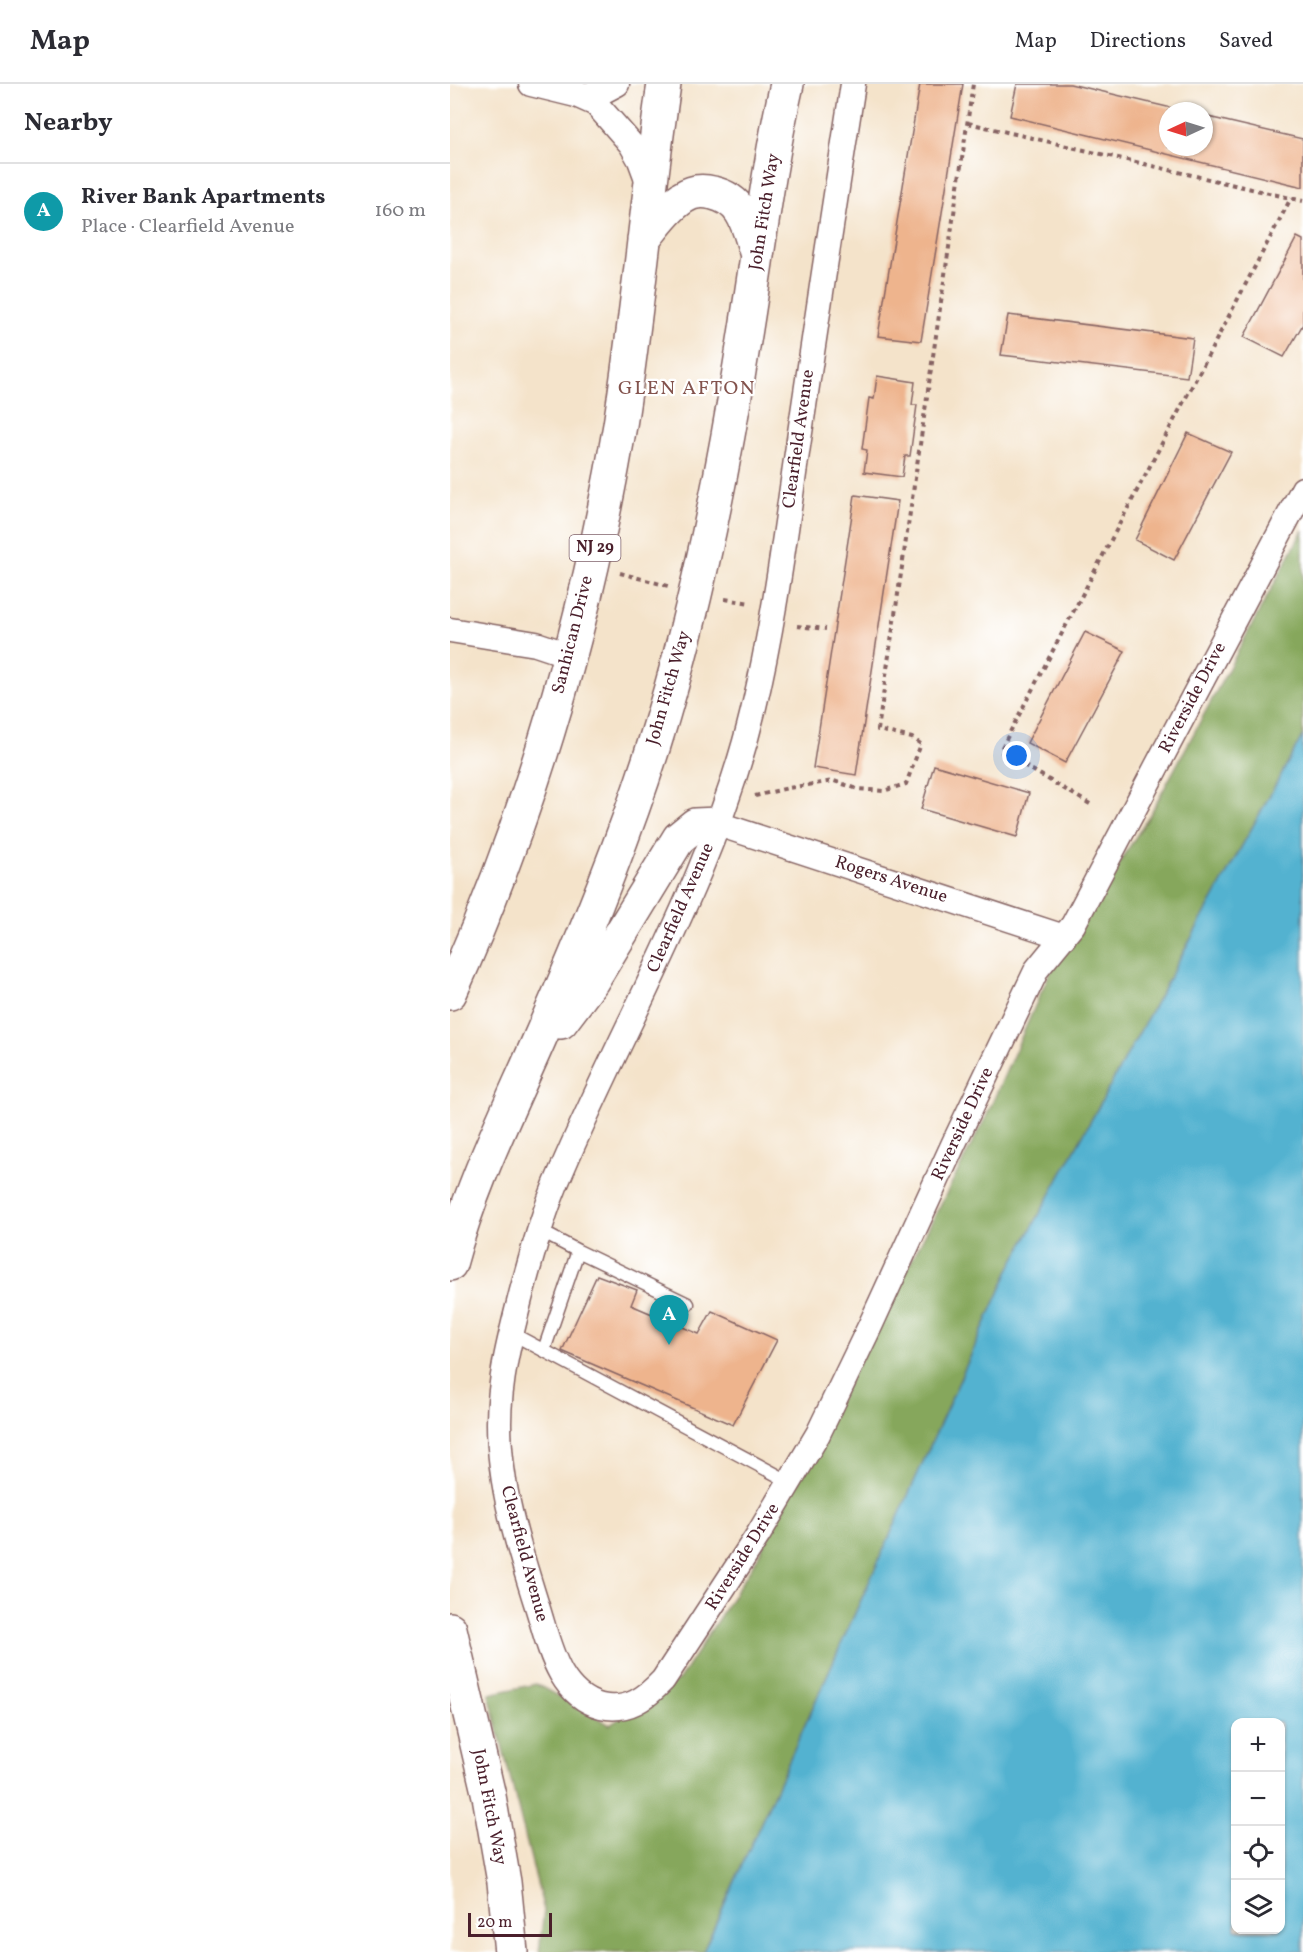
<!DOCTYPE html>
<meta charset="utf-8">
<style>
body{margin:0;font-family:Vollkorn,serif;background:#f2f2f3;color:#2b2b33}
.controls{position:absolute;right:18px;bottom:18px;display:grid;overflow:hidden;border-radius:12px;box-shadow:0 2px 4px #0004}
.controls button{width:54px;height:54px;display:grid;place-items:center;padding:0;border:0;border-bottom:2px solid #e1e1e2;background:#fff;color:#2b2b33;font:30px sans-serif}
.compass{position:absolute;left:709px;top:18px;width:54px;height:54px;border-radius:50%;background:#fff;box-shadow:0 2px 4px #0004;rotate:266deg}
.scale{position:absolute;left:18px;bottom:15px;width:84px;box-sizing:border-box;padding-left:6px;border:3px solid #4a1f2b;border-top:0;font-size:16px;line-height:21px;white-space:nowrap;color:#4a1f2b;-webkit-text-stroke:4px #fff;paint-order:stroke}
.you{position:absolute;left:567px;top:672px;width:21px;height:21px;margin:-15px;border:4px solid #fff;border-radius:50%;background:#1a73e8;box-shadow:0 0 0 9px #1a73e833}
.badge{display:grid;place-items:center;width:39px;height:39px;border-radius:50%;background:#db2777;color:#fff;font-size:20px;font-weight:700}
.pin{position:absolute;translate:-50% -50px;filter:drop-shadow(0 2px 3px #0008)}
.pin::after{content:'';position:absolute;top:32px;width:21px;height:18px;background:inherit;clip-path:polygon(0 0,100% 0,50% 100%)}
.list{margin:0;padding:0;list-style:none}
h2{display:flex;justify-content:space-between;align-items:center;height:78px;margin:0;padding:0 24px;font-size:26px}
h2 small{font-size:20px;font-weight:400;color:#7c7c81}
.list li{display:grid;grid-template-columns:39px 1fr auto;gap:18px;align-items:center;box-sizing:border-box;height:96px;padding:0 24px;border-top:2px solid #e1e1e2}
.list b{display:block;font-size:22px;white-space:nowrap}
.list p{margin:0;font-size:20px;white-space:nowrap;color:#7c7c81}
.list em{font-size:20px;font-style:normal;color:#7c7c81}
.icon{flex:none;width:33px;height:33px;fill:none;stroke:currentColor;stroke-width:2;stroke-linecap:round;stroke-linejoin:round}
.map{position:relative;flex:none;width:853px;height:1868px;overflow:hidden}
header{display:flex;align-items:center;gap:36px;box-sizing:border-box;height:84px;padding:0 30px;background:#fff;border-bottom:2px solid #e1e1e2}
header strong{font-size:28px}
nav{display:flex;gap:33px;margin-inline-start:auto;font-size:21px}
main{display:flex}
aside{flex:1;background:#fff}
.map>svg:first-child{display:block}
.forest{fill:#86a75c;stroke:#686344;stroke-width:1.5}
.water{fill:#52b2d0;stroke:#4e687e;stroke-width:1.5;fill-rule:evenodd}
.building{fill:#eeb48d}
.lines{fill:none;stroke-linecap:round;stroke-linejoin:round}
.lane-casing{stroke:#866463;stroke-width:15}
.street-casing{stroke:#866463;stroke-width:27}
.highway-casing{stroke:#866463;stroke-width:36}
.path{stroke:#866463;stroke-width:4;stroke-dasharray:4.5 4.5;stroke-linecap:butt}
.lane{stroke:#fff;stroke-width:12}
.street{stroke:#fff;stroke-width:24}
.highway{stroke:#fff;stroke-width:33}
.labels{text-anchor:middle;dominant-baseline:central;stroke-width:4.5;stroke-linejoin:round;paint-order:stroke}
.shield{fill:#fff;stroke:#80626b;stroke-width:1.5}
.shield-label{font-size:16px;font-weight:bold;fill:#4a1f2b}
.street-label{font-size:18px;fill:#4a1f2b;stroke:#fff}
.neighbourhood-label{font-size:20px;letter-spacing:1.5px;fill:#83534d;stroke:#fff}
</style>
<header>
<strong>Map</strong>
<nav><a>Map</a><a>Directions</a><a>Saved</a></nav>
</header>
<main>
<aside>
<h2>Nearby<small></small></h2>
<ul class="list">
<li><span class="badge" style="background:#0f9aa8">A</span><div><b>River Bank Apartments</b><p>Place · Clearfield Avenue</p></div><em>160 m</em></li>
</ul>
</aside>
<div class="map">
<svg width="853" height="1868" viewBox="0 0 853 1868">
<rect width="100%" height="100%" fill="#fff"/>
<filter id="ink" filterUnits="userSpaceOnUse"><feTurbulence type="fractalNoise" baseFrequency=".0167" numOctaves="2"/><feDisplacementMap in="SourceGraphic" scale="12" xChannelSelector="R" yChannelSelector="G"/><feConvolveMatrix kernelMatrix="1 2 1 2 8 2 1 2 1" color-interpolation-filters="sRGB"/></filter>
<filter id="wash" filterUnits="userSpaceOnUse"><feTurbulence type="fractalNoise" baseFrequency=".008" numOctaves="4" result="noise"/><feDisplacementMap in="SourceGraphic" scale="24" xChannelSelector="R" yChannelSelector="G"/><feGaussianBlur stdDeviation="1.35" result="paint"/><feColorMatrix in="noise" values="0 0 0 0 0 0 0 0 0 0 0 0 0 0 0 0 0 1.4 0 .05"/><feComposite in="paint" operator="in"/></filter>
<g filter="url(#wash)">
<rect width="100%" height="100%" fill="#f4e3ca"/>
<path class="forest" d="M853,446V651L561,1182L253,1868H89L94,1826L39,1610L86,1600L160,1641L229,1596L306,1476L536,1033L601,886L701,729Z"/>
<path class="water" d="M853,651V1868H253L561,1182ZM786,1638H830V1846H786Z"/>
<g id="blocks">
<path class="building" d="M470,0H513L471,257L428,252Z
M567,0H620L730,26L718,27V63H754V32L853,55V103L560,32Z
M847,153L853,156V240L834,273L794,253Z
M558,231L743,254L737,293L551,271Z
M427,292L465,298L462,321H467L460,372H455L452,393L414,388L417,366L412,365L419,314L424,315Z
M738,349L781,368L724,476L685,456Z
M405,411L448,417L406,691L363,684Z
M635,548L675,567L615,679L577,659Z
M484,681L579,709L567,753L471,725Z
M147,1191L187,1206L181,1221L249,1250L262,1227L327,1256L283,1341L112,1267Z"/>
</g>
</g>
<g filter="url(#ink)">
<use href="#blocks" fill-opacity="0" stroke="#866463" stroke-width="1.5"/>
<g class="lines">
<defs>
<path id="lane" d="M90,1147L128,1167
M61,1249L340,1398
M94,1266L128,1167L238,1220"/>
<path id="street" d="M81,0L126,11L146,20L181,60L190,76L200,103
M403,0C384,121 366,241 348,362C335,451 324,540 303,627C264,790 176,935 111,1088C94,1126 83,1167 72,1207C61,1250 49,1294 49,1339C49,1402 68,1462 87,1522C99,1559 107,1610 151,1622C178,1628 196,1614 213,1596L308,1451L368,1350L421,1240L503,1061L587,885L623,841L853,405
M126,11L148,10L167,0
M0,546L86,560L119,571
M268,740L614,853"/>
<path id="highway" d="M194,155C206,140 217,124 232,114C242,107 252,106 263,109C294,116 298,142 306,168
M0,909C81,729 137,536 170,341C188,228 197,114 214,0
M111,938L142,897L229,754L245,741L268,740
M0,1180C21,1101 57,1029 89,956C132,859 172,762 204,661C244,534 271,401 292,269C307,180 317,88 337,0
M0,1545L39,1712L54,1798L61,1868"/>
</defs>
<use href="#lane" class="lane-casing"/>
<use href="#street" class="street-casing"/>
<use href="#highway" class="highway-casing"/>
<path class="path" d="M518,39L853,117
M170,489L218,502
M275,515L300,519
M347,542L376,545
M305,712L338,704L384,697L408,705L433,707L456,700L471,660L462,654L428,646L523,0
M640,720L550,667L841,114"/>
<use href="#lane" class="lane"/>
<use href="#street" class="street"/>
<use href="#highway" class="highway"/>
</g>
</g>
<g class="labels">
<rect class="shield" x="119.5" y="451" width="51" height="26" rx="4.5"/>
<g class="shield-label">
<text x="145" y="464">NJ 29</text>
</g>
<g class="street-label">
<text transform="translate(315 128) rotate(-81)">John Fitch Way</text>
<text transform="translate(349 355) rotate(-82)">Clearfield Avenue</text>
<text transform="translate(123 551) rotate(-76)">Sanhican Drive</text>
<text transform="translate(219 604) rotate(-74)">John Fitch Way</text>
<text transform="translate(743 614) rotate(-62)">Riverside Drive</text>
<text transform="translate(441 796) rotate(18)">Rogers Avenue</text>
<text transform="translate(231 824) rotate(-66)">Clearfield Avenue</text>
<text transform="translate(513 1040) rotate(-65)">Riverside Drive</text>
<text transform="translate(74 1470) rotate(75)">Clearfield Avenue</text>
<text transform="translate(293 1473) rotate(-58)">Riverside Drive</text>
<text transform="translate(39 1723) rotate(79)">John Fitch Way</text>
</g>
<g class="neighbourhood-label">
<text x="237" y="305">GLEN AFTON</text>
</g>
</g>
</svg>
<div class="controls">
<button>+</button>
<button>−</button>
<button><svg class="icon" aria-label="locate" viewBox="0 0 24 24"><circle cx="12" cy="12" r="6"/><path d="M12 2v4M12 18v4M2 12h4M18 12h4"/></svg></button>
<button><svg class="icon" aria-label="layers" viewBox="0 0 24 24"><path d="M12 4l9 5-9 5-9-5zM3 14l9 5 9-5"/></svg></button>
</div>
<svg class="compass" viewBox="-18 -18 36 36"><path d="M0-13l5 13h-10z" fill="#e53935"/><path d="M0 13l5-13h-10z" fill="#7c7c81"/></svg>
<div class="scale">20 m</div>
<div class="you"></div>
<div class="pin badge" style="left:219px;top:1261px;background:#0f9aa8">A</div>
</div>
</main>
